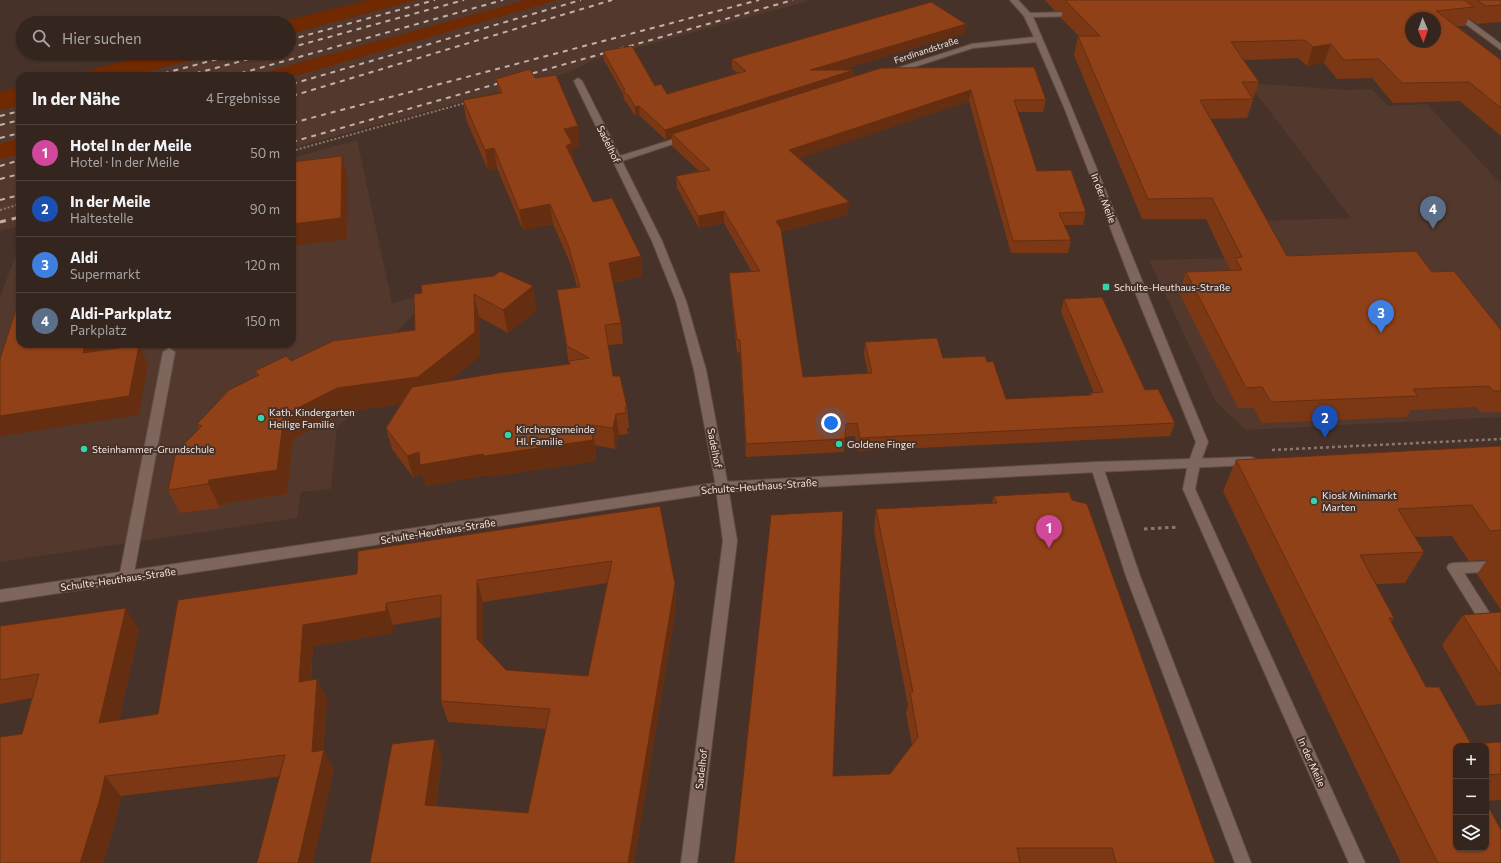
<!DOCTYPE html>
<html lang="de">
<meta charset="utf-8">
<style>
body{margin:0;font-family:Commissioner,sans-serif;background:#3f322c;color:#f1f3f6}
.controls{position:absolute;right:12px;bottom:12px;display:grid;overflow:hidden;border-radius:8px;box-shadow:0 1px 3px #0004}
.controls button{width:36px;height:36px;display:grid;place-items:center;padding:0;border:0;border-bottom:1px solid #4e433d;background:#34261f;color:#f1f3f6;font:20px sans-serif}
.compass{position:absolute;left:1405px;top:12px;width:36px;height:36px;border-radius:50%;background:#34261f;box-shadow:0 1px 3px #0004;rotate:178deg}
.you{position:absolute;left:831px;top:423px;width:14px;height:14px;margin:-10px;border:3px solid #fff;border-radius:50%;background:#1a73e8;box-shadow:0 0 0 6px #1a73e833}
.badge{display:grid;place-items:center;width:26px;height:26px;border-radius:50%;background:#34d4a8;color:#fff;font-size:13px;font-weight:700}
.pin{position:absolute;translate:-50% -33px;filter:drop-shadow(0 1px 2px #0008)}
.pin::after{content:'';position:absolute;top:21px;width:14px;height:12px;background:inherit;clip-path:polygon(0 0,100% 0,50% 100%)}
.list{margin:0;padding:0;list-style:none}
h2{display:flex;justify-content:space-between;align-items:center;height:52px;margin:0;padding:0 16px;font-size:17px}
h2 small{font-size:13px;font-weight:400;color:#a9a5a4}
.list li{display:grid;grid-template-columns:26px 1fr auto;gap:12px;align-items:center;box-sizing:border-box;height:56px;padding:0 16px;border-top:1px solid #4e433d}
.list b{display:block;font-size:15px;white-space:nowrap}
.list p{margin:0;font-size:13px;white-space:nowrap;color:#a9a5a4}
.list em{font-size:13px;font-style:normal;color:#a9a5a4}
.icon{flex:none;width:22px;height:22px;fill:none;stroke:currentColor;stroke-width:2;stroke-linecap:round;stroke-linejoin:round}
.map{position:relative;flex:none;width:1501px;height:863px;overflow:hidden}
.search{position:absolute;background:#34261f;box-shadow:0 1px 3px #0004;left:16px;top:16px;width:280px;height:44px;display:flex;align-items:center;gap:10px;box-sizing:border-box;padding:0 14px;border-radius:22px;color:#a9a5a4;font-size:15px}
.panel{position:absolute;background:#34261f;box-shadow:0 1px 3px #0004;left:16px;top:72px;width:280px;height:276px;border-radius:12px}
.map>svg:first-child{display:block}
.built{fill:#53392d}
.green{fill:#702900}
.lines{fill:none;stroke-linecap:round;stroke-linejoin:round}
.lane-casing{stroke:#604f47;stroke-width:2}
.street-casing{stroke:#604f47;stroke-width:2}
.secondary-casing{stroke:#604f47;stroke-width:2}
.path-far2{stroke:#8a7870;stroke-width:2;stroke-dasharray:2 2;stroke-linecap:butt}
.path-far1{stroke:#8a7870;stroke-width:2.5;stroke-dasharray:3 3;stroke-linecap:butt}
.path{stroke:#8a7870;stroke-width:3;stroke-dasharray:3.5 3.5;stroke-linecap:butt}
.lane{fill:#7e665c;fill-rule:evenodd}
.street{fill:#7e665c;fill-rule:evenodd}
.secondary{fill:#7e665c;fill-rule:evenodd}
.rail-far1{stroke:#c1b1ab;stroke-width:2;stroke-dasharray:5 5;stroke-linecap:butt}
.rail{stroke:#c1b1ab;stroke-width:3;stroke-dasharray:6 6;stroke-linecap:butt}
.wall{fill:#7c3815;fill-rule:evenodd}
.shaded-wall{fill:#652e11}
.building{fill:#904118;stroke:#652e11;fill-rule:evenodd}
.poi-dot{fill:#34d4a8;stroke:#463229;stroke-width:1.5}
.labels{text-anchor:middle;dominant-baseline:central;stroke-width:4;stroke-linejoin:round;paint-order:stroke}
.far-street-label{font-size:9px;fill:#f5e7e1;stroke:#463229}
.street-label{font-size:10px;fill:#f5e7e1;stroke:#463229}
.poi-label{font-size:10px;fill:#f5e7e1;stroke:#463229;text-anchor:start}
</style>
<div class="map">
<svg width="1501" height="863" viewBox="0 0 1501 863">
<rect width="100%" height="100%" fill="#463229"/>
<path class="built" d="M416,0H812L596,59L567,73L292,148V76H130L218,53H289V34Z
M1248,83L1346,90L1372,89L1388,106L1427,104L1501,184V417L1246,430L1216,402L1149,260L1286,257L1263,221L1351,218Z
M20,105V226L0,231V110Z
M357,140L392,303L420,296L422,305L383,346L386,359L385,406L360,410L337,426L331,489L301,492L297,518L0,562V298L20,242V344H292V158Z"/>
<path class="green" d="M367,0H416L289,34V23H276Z
M526,0H557L292,77L251,76Z
M156,53H218L130,76H65Z
M20,87V105L0,110V92Z
M20,138V154L0,159V144Z"/>
<g class="lines">
<defs>
<path id="lane" d="M169,348L175,352L133,578L131,582L126,583L121,582L119,578L163,352Z
M1501,561V571L1464,573L1501,631V649L1496,647L1447,568L1449,564L1454,563Z"/>
<path id="street" d="M1010,0H1018L1030,13L1079,12L1083,14L1079,16L1033,17C1094,157 1149,301 1208,442L1200,464L1195,489L1365,863H1349L1183,489L1188,464L1196,442L1133,287L1064,107L1036,42L973,48L892,74H886L885,72L972,44L1034,37L1024,16Z
M1433,0H1442L1501,44V50Z
M578,78L582,81L620,156L684,136L687,135L691,138L622,161L662,241L686,301L706,370L727,481L737,541L697,863H681L723,541L715,481L694,370L676,301L652,241L574,81Z
M1097,462L1101,464L1103,467L1140,576L1251,863H1235L1126,576L1091,467L1093,464Z"/>
<path id="secondary" d="M1250,457L1254,458L1256,461L1254,464L1250,465L1097,472L722,492L0,602V590L722,482L1097,462Z"/>
</defs>
<use href="#lane" class="lane-casing"/>
<use href="#street" class="street-casing"/>
<use href="#secondary" class="secondary-casing"/>
<path class="path-far2" d="M292,151L465,103
M0,210L20,204"/>
<path class="path-far1" d="M1272,450L1501,439"/>
<path class="path" d="M1144,529L1179,527"/>
<use href="#lane" class="lane"/>
<use href="#street" class="street"/>
<use href="#secondary" class="secondary"/>
<path class="rail-far1" d="M289,40L435,0
M289,48L464,0
M154,76L240,53
M186,76L271,53
M231,76L503,0
M523,76L793,0
M292,84L581,0
M292,96L612,0
M0,116L20,111
M292,123L759,0
M0,125L20,120
M0,138L20,133
M292,142L507,81
M0,166L20,160
M0,179L20,174
M0,200L20,195
M16,218L20,217"/>
<path class="rail" d="M0,222L20,217"/>
</g>
<path class="wall" d="M1045,0H1501V22L1477,24L1469,18L1465,26H1457L1501,60V136L1460,101L1393,103L1372,78L1337,79L1324,63L1307,66L1298,58L1244,60L1259,82L1247,118L1211,119L1287,256L1432,272L1501,330V412H1480L1476,407L1411,410L1406,417L1262,423L1253,408H1238L1179,293L1186,272L1230,271V270L1206,219H1142L1074,55L1078,36H1079L1061,18L1063,11H1055Z
M965,33L840,70H854V77L881,68L1046,100L1043,112H1018L1037,171L1086,212L1083,225H1064L1071,240L1068,253H1011L969,101L799,158L849,202L848,214L781,232L803,377L868,373L864,354L865,342L943,358L987,362L1006,399L1090,395L1091,393H1094L1061,312L1064,299L1175,423L1170,436L858,451L855,436L845,437L844,452L746,457L740,352L737,353L730,285L729,273L752,272L724,223L699,228L677,188L676,176L699,171L672,146V138L666,140L640,116H635L629,106L624,100L623,94L604,60L603,51L667,94L738,73L732,69V59Z
M535,78L580,146L572,147L574,163L593,202L641,256L642,276L613,283L621,323L623,344L608,345L613,376L627,407L629,428H627L628,434L619,435L615,449L595,445L596,461L488,477V475L426,486L422,474L413,477L392,449L386,428L401,404L345,412L293,439L287,494L221,504L220,508L180,513L168,490L199,429L197,424L257,376L255,371L291,361L415,330L422,293L494,276L537,310L508,333L479,317L480,356L449,381L569,364L557,290L577,287L571,265L553,224L523,230L497,168L488,170L466,119L463,100L499,93L496,79Z
M1501,446V610L1477,574L1487,560L1469,561L1452,536L1415,537L1424,552L1405,583L1376,584L1394,618L1391,623L1426,687L1471,744L1501,742V800L1486,801V746H1456L1501,863H1401L1223,491L1236,460Z
M994,496L1215,863H734L833,776L890,774L912,745L906,713L908,705L874,531L876,509L992,503Z
M660,506L675,584L676,606L634,863H370L435,739L442,759L436,806L528,813L546,729L448,722L441,701V617L393,625V633L313,646L311,680L317,679L327,700L323,750L334,770L121,796L116,819L103,863H0L22,734L32,698L0,704V626L139,630L119,720L158,714L357,574ZM607,583L588,676L506,670L483,645V602Z
M1501,612V704L1477,706L1442,645L1463,615Z"/>
<path class="shaded-wall" d="M966,24L965,33L810,79V70Z
M1331,44L1324,63L1307,66L1313,47Z
M854,70L853,80L672,134V138L666,140L665,130Z
M971,90L969,101L789,162V150Z
M639,106L640,116H635V107Z
M578,126L580,146L572,147L574,162L569,166L564,129Z
M494,148L497,168L488,170L485,150Z
M342,156L348,177L347,239L292,246V224Z
M849,202L848,214L776,233V221Z
M550,204L553,224L523,230L519,210Z
M724,211V223L699,228L698,216Z
M641,256L642,276L611,283L609,263Z
M533,286L537,310L508,333L503,310Z
M474,294L479,317L480,356L424,401L345,412L293,439L287,494L221,504L220,508L208,484L209,480L284,415Z
M85,344H99L93,372L83,353Z
M139,345L148,364L139,415L0,436V416Z
M616,414L619,435L615,449L613,428Z
M592,425L595,445L596,461L488,477V475L426,486L422,474L413,477L407,456L419,452Z
M477,580L483,602V661L477,639Z
M675,584L676,606L634,863H628Z
M386,603L393,625V633L313,646L309,703L299,682L303,625Z
M126,608L139,630L114,743L99,723Z
M317,679L327,700L323,753L324,750L334,770L313,863H298L312,752Z
M435,739L442,759L433,825L425,805Z
M105,776L121,796L116,819L103,863H80Z"/>
<path class="building" d="M1065,0H1464L1474,7L1436,11L1501,60V108L1469,82L1402,83L1379,59L1344,60L1331,44L1313,47L1305,40L1231,42L1259,82H1242L1253,99L1200,100L1287,256L1416,251L1432,272L1454,271L1501,330V391H1493L1489,386L1413,389L1418,396L1271,402L1262,387L1246,388L1186,272L1242,270L1235,258L1242,257L1212,198L1148,199L1078,36H1100ZM1411,18H1435V42H1411Z
M1477,0H1501V5L1486,6Z
M931,2L966,24L810,70H854L665,130L639,106L635,107L629,96L623,91L625,90L603,51L632,46L655,86L661,84L667,94L746,71L732,59Z
M1034,67L1046,100H1014L1037,171L1071,170L1086,212L1059,213L1071,240L1013,241L971,90L789,150L849,202L776,221L781,229L803,377L872,373L865,342L937,338L943,358L985,356L987,362L993,361L1006,399L1091,395V393L1103,392L1064,299L1102,297L1145,390L1158,389L1175,423L860,438L857,423L846,424L845,439L746,444L740,340H737L729,273L760,271L724,211L698,216L676,176L710,170L672,134L881,68Z
M530,69L535,78L556,75L578,126L564,129L572,143L566,146L593,202L612,198L641,256L609,263L621,323L605,325L613,376H620L627,407H625L626,413L616,414L613,428L592,425L593,440L484,456L483,454L420,465L419,452L407,456L386,428L412,387L498,373L570,364L569,361L589,358L567,346L557,290L580,287L568,245L550,204L519,210L494,148L485,150L463,100L502,93L496,79Z
M342,156L341,218L292,224V162Z
M500,271L533,286L503,310L474,294L475,332L418,377L337,388L284,415L277,470L209,480L208,484L168,490L176,452L202,426L197,424L229,390L259,375L255,371L286,356L291,361L333,341L415,330L414,294L422,293L421,285L494,276Z
M20,297V344H85L83,353L139,345L129,396L0,416V359Z
M1501,446V530L1490,531L1472,505L1398,509L1424,552L1360,555L1394,618H1389L1426,687H1439L1471,744L1501,742V774L1486,775V746H1456V848H1486V802L1501,830V863H1438L1236,460Z
M1069,492L1072,500L1087,504L1215,863H1116L1112,848H1017L1020,863H734L771,515L843,511L833,776L890,774L918,737L910,692H913L876,509L997,503L994,496Z
M660,506L675,584L628,863H370L392,744L435,739L425,805L528,813L550,709L441,701V595L386,603V611L303,625L299,682L317,679L312,752L324,750L298,863H257L285,755L105,776L100,799L80,863H0V737L22,734L39,674L0,680V626L126,608L99,723L158,714L178,600L357,574L358,551ZM612,561L588,676L506,670L477,639V580Z
M1501,612V676L1463,615Z"/>
<g class="poi-dot">
<rect x="1102" y="283" width="8" height="8" rx="2"/>
<circle cx="261" cy="418" r="4"/>
<circle cx="508" cy="435" r="4"/>
<circle cx="839" cy="444" r="4"/>
<circle cx="84" cy="449" r="4"/>
<circle cx="1314" cy="501" r="4"/>
</g>
<g class="labels">
<g class="far-street-label">
<text transform="translate(926 50) rotate(-18)">Ferdinandstraße</text>
</g>
<g class="street-label">
<text transform="translate(609 144) rotate(64)">Sadelhof</text>
<text transform="translate(1104 198) rotate(69)">In der Meile</text>
<text transform="translate(715 448) rotate(79)">Sadelhof</text>
<text transform="translate(759 486) rotate(-4)">Schulte-Heuthaus-Straße</text>
<text transform="translate(438 531) rotate(-9)">Schulte-Heuthaus-Straße</text>
<text transform="translate(118 579) rotate(-8)">Schulte-Heuthaus-Straße</text>
<text transform="translate(1312 762) rotate(66)">In der Meile</text>
<text transform="translate(701 769) rotate(-83)">Sadelhof</text>
</g>
<g class="poi-label">
<text x="1114" y="287">Schulte-Heuthaus-Straße</text>
<text x="269" y="412">Kath. Kindergarten<tspan x="269" dy="12">Heilige Familie</tspan></text>
<text x="516" y="429">Kirchengemeinde<tspan x="516" dy="12">Hl. Familie</tspan></text>
<text x="847" y="444">Goldene Finger</text>
<text x="92" y="449">Steinhammer-Grundschule</text>
<text x="1322" y="495">Kiosk Minimarkt<tspan x="1322" dy="12">Marten</tspan></text>
</g>
</g>
</svg>
<div class="controls">
<button>+</button>
<button>−</button>
<button><svg class="icon" aria-label="layers" viewBox="0 0 24 24"><path d="M12 4l9 5-9 5-9-5zM3 14l9 5 9-5"/></svg></button>
</div>
<svg class="compass" viewBox="-18 -18 36 36"><path d="M0-13l5 13h-10z" fill="#e53935"/><path d="M0 13l5-13h-10z" fill="#a9a5a4"/></svg>
<div class="you"></div>
<div class="pin badge" style="left:1049px;top:548px;background:#d1479c">1</div>
<div class="pin badge" style="left:1325px;top:438px;background:#1a4fb4">2</div>
<div class="pin badge" style="left:1381px;top:333px;background:#3f7fe0">3</div>
<div class="pin badge" style="left:1433px;top:229px;background:#5c6f8a">4</div>
<div class="search"><svg class="icon" aria-label="search" viewBox="0 0 24 24"><circle cx="10" cy="10" r="6"/><path d="M15 15l6 6"/></svg>Hier suchen</div>
<section class="panel">
<h2>In der Nähe<small>4 Ergebnisse</small></h2>
<ul class="list">
<li><span class="badge" style="background:#d1479c">1</span><div><b>Hotel In der Meile</b><p>Hotel · In der Meile</p></div><em>50 m</em></li>
<li><span class="badge" style="background:#1a4fb4">2</span><div><b>In der Meile</b><p>Haltestelle</p></div><em>90 m</em></li>
<li><span class="badge" style="background:#3f7fe0">3</span><div><b>Aldi</b><p>Supermarkt</p></div><em>120 m</em></li>
<li><span class="badge" style="background:#5c6f8a">4</span><div><b>Aldi-Parkplatz</b><p>Parkplatz</p></div><em>150 m</em></li>
</ul>
</section>
</div>
